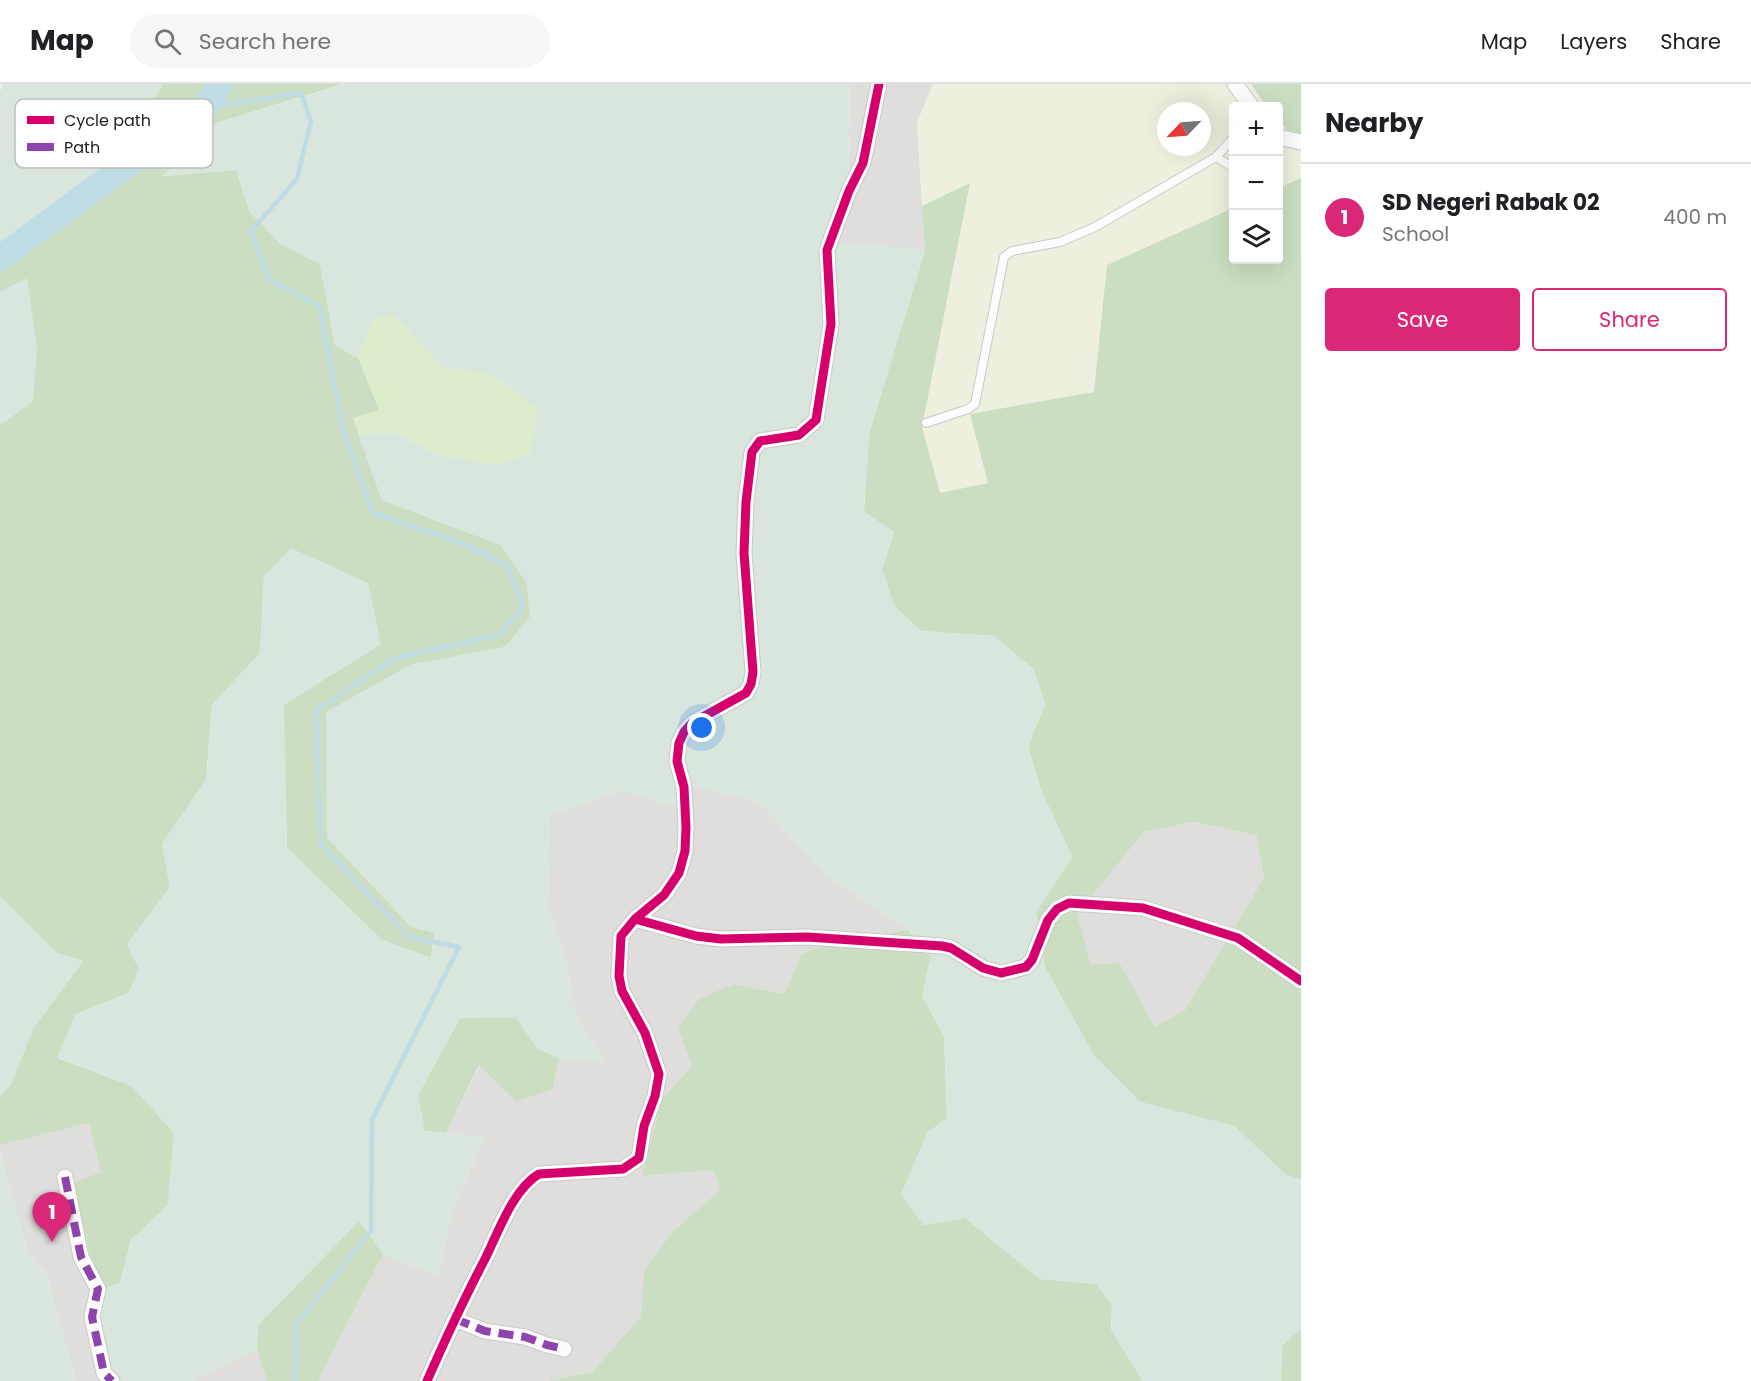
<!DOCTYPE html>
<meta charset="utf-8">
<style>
body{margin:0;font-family:Poppins,sans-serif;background:#f6f6f6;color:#202124}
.controls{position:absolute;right:18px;top:18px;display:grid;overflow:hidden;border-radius:6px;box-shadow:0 6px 24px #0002}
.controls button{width:54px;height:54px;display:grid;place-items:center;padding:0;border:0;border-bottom:2px solid #e0e0e0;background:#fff;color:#202124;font:30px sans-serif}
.compass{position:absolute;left:1157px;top:18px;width:54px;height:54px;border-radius:50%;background:#fff;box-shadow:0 6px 24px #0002;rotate:245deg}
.you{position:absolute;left:702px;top:644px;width:21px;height:21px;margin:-15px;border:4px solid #fff;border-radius:50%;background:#1a73e8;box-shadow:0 0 0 9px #1a73e833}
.badge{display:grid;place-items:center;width:39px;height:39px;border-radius:50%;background:#db2777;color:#fff;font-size:20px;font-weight:700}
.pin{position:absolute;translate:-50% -50px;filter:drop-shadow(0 2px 3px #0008)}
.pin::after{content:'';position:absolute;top:32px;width:21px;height:18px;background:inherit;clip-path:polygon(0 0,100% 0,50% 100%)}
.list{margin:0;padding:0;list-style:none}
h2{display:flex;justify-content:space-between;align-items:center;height:78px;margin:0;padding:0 24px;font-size:26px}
h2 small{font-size:20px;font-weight:400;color:#757577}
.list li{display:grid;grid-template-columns:39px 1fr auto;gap:18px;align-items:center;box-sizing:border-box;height:108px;padding:0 24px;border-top:2px solid #e0e0e0}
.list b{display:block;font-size:22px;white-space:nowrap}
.list p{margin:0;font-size:20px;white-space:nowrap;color:#757577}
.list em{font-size:20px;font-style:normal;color:#757577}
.actions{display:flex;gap:12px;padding:18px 24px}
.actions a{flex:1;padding:14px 0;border:2px solid #db2777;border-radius:6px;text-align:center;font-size:21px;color:#db2777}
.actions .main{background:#db2777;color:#fff}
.icon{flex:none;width:33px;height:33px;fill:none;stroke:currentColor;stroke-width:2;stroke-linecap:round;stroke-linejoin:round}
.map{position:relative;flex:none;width:1301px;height:1297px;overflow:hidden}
header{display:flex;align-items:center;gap:36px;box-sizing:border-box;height:84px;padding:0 30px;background:#fff;border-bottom:2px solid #e0e0e0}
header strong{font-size:28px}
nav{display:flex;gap:33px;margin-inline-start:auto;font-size:21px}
.search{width:420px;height:54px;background:#f6f6f6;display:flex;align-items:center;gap:15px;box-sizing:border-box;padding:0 21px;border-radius:33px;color:#757577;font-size:22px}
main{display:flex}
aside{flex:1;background:#fff}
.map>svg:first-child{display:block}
.residential{fill:#dfdedc}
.farmland{fill:#efefdf;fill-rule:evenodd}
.grass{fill:#ddeccb}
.forest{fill:#cbdec1;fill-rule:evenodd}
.wetland{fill:#d9e6de}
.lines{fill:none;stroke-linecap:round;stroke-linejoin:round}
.stream{stroke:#bfdbe3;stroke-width:4.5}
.river{stroke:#bfdbe3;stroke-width:26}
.service-casing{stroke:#c9c8c7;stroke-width:10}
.minor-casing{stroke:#c9c8c7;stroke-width:17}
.service{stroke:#fdfcfc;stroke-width:8}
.minor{stroke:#fdfcfc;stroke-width:15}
.quiet{stroke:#8e44ad;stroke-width:8;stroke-dasharray:15 8;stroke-linecap:butt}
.cycleway-casing{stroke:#fff;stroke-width:13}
.cycleway{stroke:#d6006c;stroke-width:9}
.key{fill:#fff;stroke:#bdbdbd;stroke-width:1.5}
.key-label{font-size:16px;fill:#222}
</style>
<header>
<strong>Map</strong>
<div class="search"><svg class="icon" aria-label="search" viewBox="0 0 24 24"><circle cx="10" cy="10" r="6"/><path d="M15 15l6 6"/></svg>Search here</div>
<nav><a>Map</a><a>Layers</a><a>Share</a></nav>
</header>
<main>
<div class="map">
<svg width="1301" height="1297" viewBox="0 0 1301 1297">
<rect width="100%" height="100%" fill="#f0eeeb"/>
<path class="residential" d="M850,0H933L917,39L925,166L832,159L848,95Z
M686,699L759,718L828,793L908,846L837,857L785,910L734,900L679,944L692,982L662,1014L642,1092L713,1086L720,1106L671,1149L644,1187L642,1233L592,1288L547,1297H318L383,1170L439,1192L452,1126L484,1054L446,1049L480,981L553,1005L559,974L605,978L577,935L566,878L548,825L550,730L621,706L686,725Z
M1194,738L1256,751L1264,794L1185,926L1155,944L1119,878L1091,881L1077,830L1144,748Z
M89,1038L101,1089L73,1099L99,1207L108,1293L113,1297H76L46,1189L28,1170L0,1068V1061Z
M257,1265L267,1297H192Z"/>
<path class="farmland" d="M933,0H1251L1266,22H1234L1233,124L1107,181L1094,308L970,330L988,399L939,410L922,343L970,100L922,122L917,39ZM1166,27H1202V63H1166Z
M1278,37L1301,62V94L1279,104Z"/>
<path class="grass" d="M394,231L442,283L494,291L537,325L531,368L499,382L440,372L396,349L358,350L352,333L379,326L358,274L373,235Z"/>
<path class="forest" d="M163,0H343L216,39L163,92L236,86L250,128L281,160L320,180L335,261L358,274L379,326L353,334L382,416L501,461L527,499L530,533L505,563L410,581L434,849L431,874L382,856L287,764L283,621L381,560L264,492L260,569L212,621L206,696L162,760L170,803L127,860L139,885L129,909L76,930L58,974L132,1002L174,1049L168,1121L131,1156L120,1199L99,1207L73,1099L101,1088L89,1039L0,1061V1012L11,1000L34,943L83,877L56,869L0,812V341L33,317L27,195L0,208V158L117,76Z
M1251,0H1301V62L1279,37L1278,22H1266Z
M1301,94V1096L1286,1091L1234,1042L1140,1018L1093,970L1045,883L1036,828L1072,773L1041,706L1028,662L1045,620L994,552L921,547L894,522L882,485L894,448L864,428L869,350L925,166L922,122L970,99L922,343L940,409L988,399L970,330L1094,308L1107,181L1233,124L1234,176H1278L1279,104ZM1194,738L1256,751L1264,794L1185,926L1155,943L1119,878L1091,881L1077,830L1144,748Z
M908,846L931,872L922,912L944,952L947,1034L927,1049L923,1141L965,1134L1040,1195L1096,1200L1112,1221L1111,1246L1143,1297H547L592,1288L641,1233L644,1187L671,1149L720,1106L713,1086L642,1092L662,1014L692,982L678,944L699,915L734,900L785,910L801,870L837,857Z
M516,933L537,964L559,974L553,1005L516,1017L479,981L446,1049L424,1047L418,1011L460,934Z
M359,1137L383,1170L318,1297H267L257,1265L258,1241Z
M1301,1244V1297H1281L1282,1262Z"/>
<path class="wetland" d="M4,0H163L117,76L0,158V7Z
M345,0H850L848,95L832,158L925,166L869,350L864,428L894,448L882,485L894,522L921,547L994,552L1034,585L1045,620L1028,663L1041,706L1072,773L1036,828L1045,883L1093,970L1140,1018L1234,1042L1286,1091L1301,1096V1244L1282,1262L1281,1297H1143L1111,1246L1112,1221L1096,1200L1040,1195L965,1134L923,1141L901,1110L927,1049L947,1034L944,952L922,912L931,872L908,846L828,793L759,718L687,699L686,725L621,706L550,731L548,825L566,878L577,935L605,978L559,974L537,964L516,933L460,934L418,1011L425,1047L484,1053L452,1126L439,1192L383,1170L359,1137L258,1241L257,1265L192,1297H113L108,1293L99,1207L120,1199L131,1156L168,1121L174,1049L132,1002L57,973L76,930L129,909L139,885L127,860L170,803L162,760L206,696L212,621L260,569L264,492L291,464L368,499L381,560L284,621L287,764L382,856L431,874L434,849L411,843L327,754L326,628L410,581L505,563L530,533L527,499L501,461L382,416L358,350L396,349L440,372L499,381L531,368L537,325L494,291L442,283L394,231L373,235L358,274L335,261L320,180L281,160L250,128L236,86L162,92L216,39Z
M27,194L37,264L33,317L0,341V208Z
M0,812L56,869L83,877L34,943L11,1000L0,1012Z
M0,1068L28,1170L46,1189L76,1297H0Z"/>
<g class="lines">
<path class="stream" d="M205,24L301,9L311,37L297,95L251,147L269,195L319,222L343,345L373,429L462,459L508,482L523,523L499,551L395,574L316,627L321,761L409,853L459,863L372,1036L371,1147L296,1241L295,1297"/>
<path class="river" d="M0,174L205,24L220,0"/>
<defs>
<path id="service" d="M1216,73L1234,84
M926,339L968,325L975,320L1004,173L1012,167L1060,158L1095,143L1216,73L1234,53"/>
<path id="minor" d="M1235,0L1251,22
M1278,53L1301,58
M635,835L696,852L721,855L807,853L942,862L951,864L983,884L1001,889L1026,883L1032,876L1048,836L1057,825L1069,819L1143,824L1238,854L1301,897
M65,1093L81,1173L98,1205L92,1233L104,1289L112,1297
M455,1235L485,1247L525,1253L547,1261L564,1265
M427,1297C445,1256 464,1215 485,1175C498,1149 513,1105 539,1090L623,1085L639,1074L644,1042L655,1012L659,990L645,949L622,907L619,892L621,852L635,835L664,811L679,789L685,767L686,743L684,703L677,677L679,659L684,648L692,639L746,609L751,600L753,588L744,469L746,418L752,368L760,357L799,351L816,336L831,240L827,166L849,107L863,79L879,0"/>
</defs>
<use href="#service" class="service-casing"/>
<use href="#minor" class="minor-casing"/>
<use href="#service" class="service"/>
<use href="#minor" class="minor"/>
<path class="quiet" d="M65,1093L81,1173L98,1205L92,1233L104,1289L112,1297
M455,1235L485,1247L525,1253L547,1261L564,1265"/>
<defs>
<path id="cycleway" d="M635,835L696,852L721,855L807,853L942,862L951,864L983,884L1001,889L1026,883L1032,876L1048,836L1057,825L1069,819L1143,824L1238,854L1301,897
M427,1297C445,1256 464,1215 485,1175C498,1149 513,1105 539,1090L623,1085L639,1074L644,1042L655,1012L659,990L645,949L622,907L619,892L621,852L635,835L664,811L679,789L685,767L686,743L684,703L677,677L679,659L684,648L692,639L746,609L751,600L753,588L744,469L746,418L752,368L760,357L799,351L816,336L831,240L827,166L849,107L863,79L879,0"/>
</defs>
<use href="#cycleway" class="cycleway-casing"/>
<use href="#cycleway" class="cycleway"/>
</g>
<rect x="15" y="15" width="198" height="69" rx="9" class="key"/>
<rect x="27" y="32" width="27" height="8" fill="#d6006c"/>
<rect x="27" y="59" width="27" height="8" fill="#8e44ad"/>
<g class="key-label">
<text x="64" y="42">Cycle path</text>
<text x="64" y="69">Path</text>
</g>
</svg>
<div class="controls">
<button>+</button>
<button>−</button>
<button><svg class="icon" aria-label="layers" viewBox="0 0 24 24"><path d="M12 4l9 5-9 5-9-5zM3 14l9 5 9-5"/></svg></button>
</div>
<svg class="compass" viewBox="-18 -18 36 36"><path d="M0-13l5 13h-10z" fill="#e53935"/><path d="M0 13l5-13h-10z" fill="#757577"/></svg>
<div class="you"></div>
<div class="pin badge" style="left:52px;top:1158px">1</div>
</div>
<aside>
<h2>Nearby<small></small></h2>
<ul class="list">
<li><span class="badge">1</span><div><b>SD Negeri Rabak 02</b><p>School</p></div><em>400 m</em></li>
</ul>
<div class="actions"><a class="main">Save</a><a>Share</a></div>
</aside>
</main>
